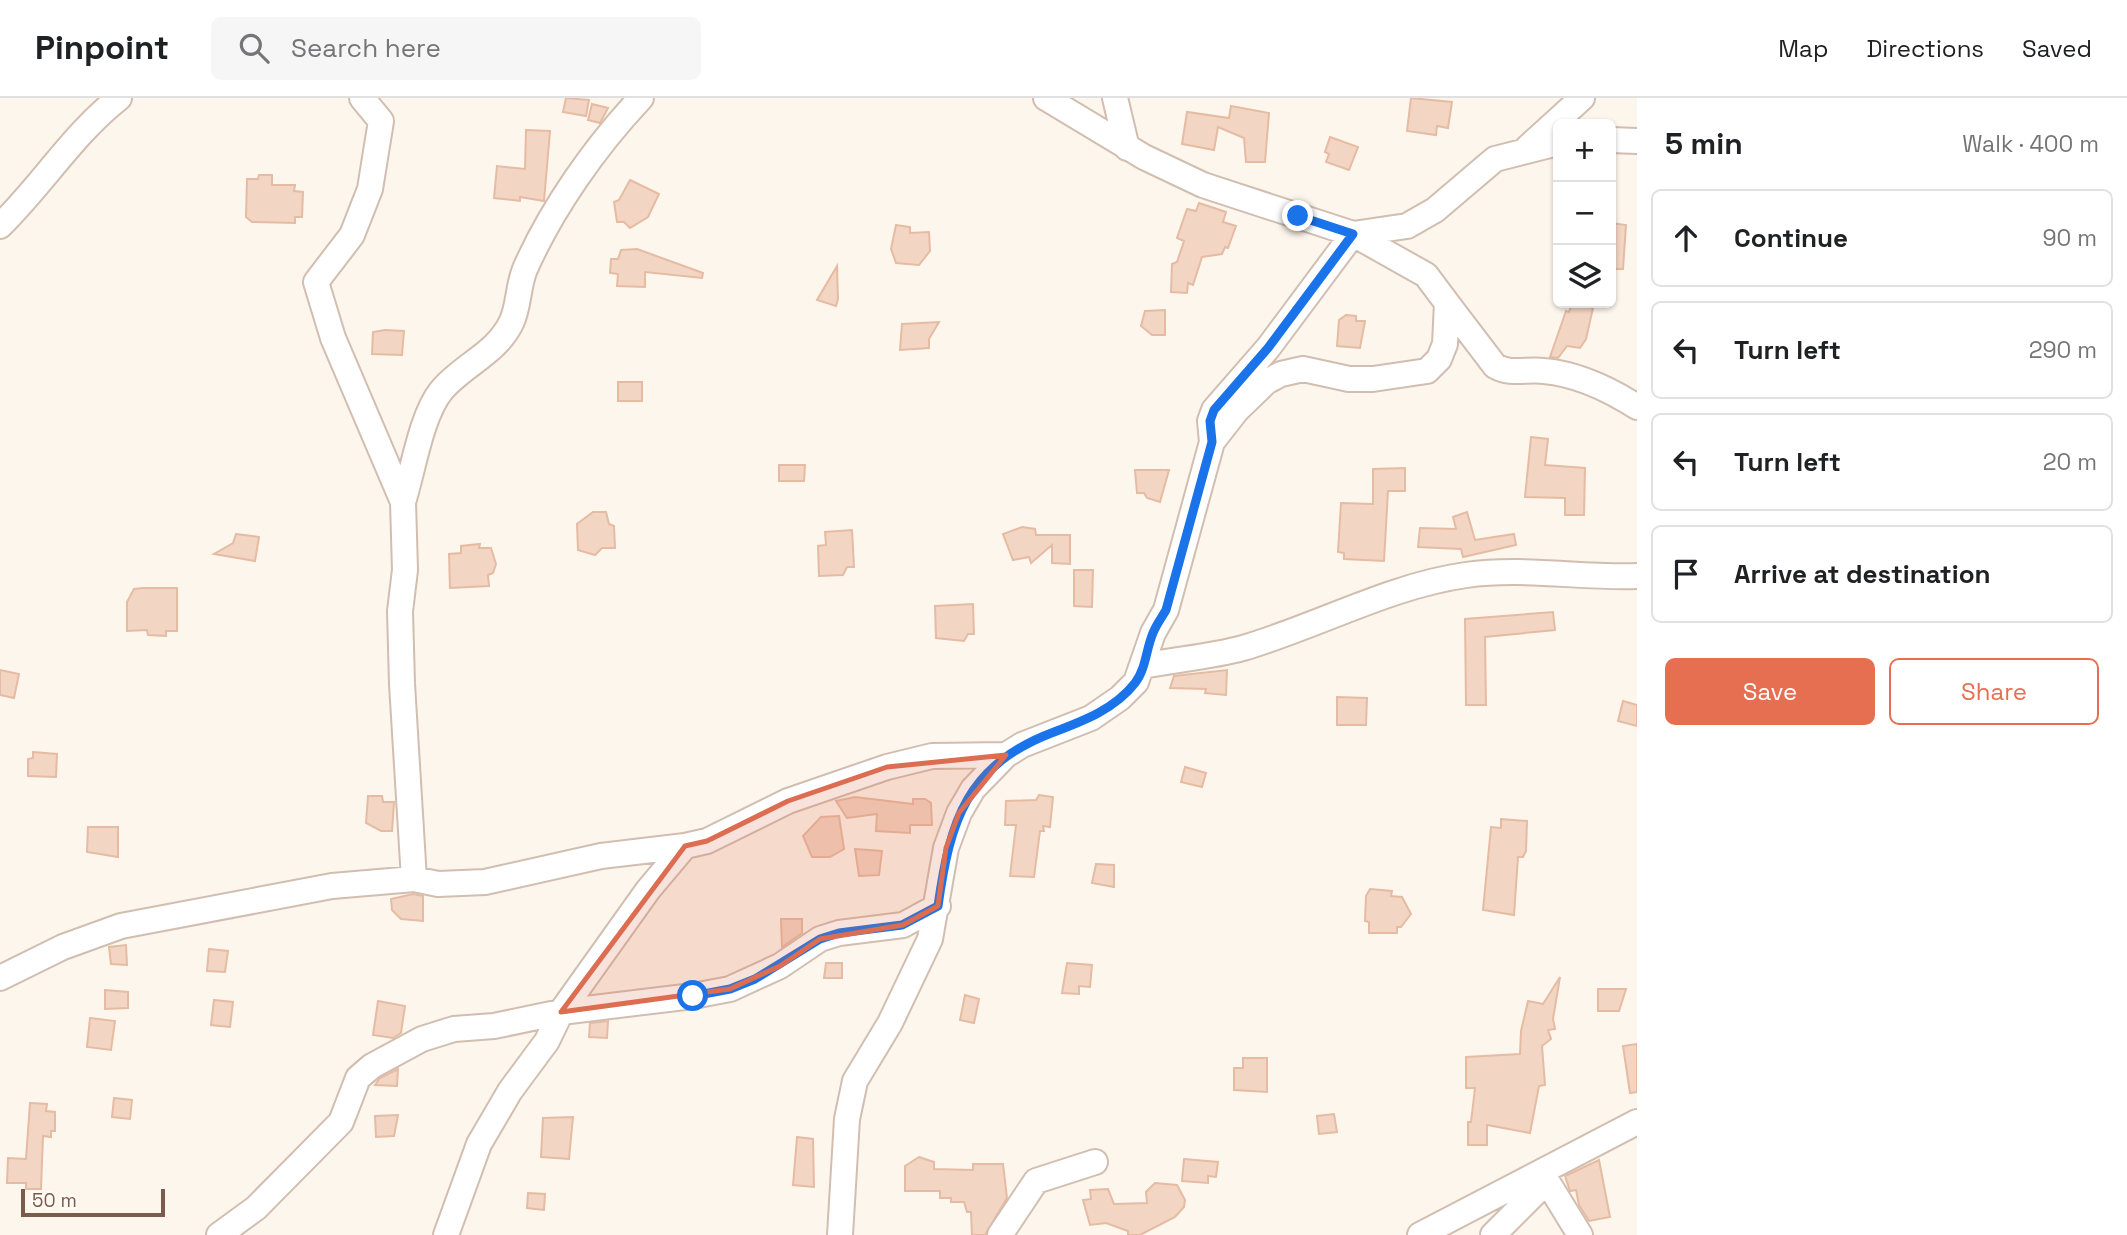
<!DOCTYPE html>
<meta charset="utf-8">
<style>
body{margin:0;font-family:"Space Grotesk",sans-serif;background:#f6f6f6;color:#202124}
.controls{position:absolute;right:21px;top:21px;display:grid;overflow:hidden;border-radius:10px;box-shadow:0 2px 5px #0004}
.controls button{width:63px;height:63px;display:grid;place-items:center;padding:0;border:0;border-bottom:2px solid #e0e0e0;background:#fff;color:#202124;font:35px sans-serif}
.scale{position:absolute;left:21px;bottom:18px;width:144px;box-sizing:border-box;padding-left:7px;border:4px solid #7a5c4d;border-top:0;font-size:19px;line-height:24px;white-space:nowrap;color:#7a5c4d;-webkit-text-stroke:5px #fffaf3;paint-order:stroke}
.stop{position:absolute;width:21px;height:21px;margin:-16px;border:5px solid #1a73e8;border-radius:50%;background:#fff}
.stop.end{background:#1a73e8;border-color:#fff;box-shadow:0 2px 7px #0008}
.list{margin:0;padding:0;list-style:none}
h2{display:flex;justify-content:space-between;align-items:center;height:91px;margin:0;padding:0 28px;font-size:30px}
h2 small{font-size:23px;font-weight:400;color:#757577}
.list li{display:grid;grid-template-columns:46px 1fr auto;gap:21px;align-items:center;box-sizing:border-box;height:98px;margin:0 14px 14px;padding:0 14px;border:2px solid #e0e0e0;border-radius:10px}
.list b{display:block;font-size:26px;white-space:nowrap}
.list em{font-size:23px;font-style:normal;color:#757577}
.actions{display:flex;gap:14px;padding:21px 28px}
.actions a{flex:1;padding:16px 0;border:2px solid #e76f51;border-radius:10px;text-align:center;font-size:24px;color:#e76f51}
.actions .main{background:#e76f51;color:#fff}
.icon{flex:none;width:38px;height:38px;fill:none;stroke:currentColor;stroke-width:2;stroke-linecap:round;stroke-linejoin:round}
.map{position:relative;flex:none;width:1637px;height:1137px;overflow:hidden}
header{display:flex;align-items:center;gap:42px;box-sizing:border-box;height:98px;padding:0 35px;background:#fff;border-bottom:2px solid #e0e0e0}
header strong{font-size:33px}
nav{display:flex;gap:38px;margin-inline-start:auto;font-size:24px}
.search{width:490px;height:63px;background:#f6f6f6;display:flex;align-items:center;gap:18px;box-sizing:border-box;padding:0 24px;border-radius:10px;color:#757577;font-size:26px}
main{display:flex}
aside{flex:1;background:#fff}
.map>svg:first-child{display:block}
.building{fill:#f3d5c3;stroke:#e6bba3;stroke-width:2}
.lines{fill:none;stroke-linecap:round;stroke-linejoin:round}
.minor-casing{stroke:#d1beb0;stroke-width:28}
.minor{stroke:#fff;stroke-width:24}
.route{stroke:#1a73e8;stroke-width:9}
.marked{fill:#dc6d51;fill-opacity:0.2;stroke:#dc6d51;stroke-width:5;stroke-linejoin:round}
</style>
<header>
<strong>Pinpoint</strong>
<div class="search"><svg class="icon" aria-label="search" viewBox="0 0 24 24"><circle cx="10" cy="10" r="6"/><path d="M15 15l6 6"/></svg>Search here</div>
<nav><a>Map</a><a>Directions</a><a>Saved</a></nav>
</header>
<main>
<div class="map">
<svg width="1637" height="1137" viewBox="0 0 1637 1137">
<rect width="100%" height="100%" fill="#fdf6ec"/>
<path class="building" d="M566,0L589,2L586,18L563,14Z
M1411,0L1452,4L1448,30L1437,28L1436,37L1407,33Z
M592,6L608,10L600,25L588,22Z
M1231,8L1269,15L1265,64H1246L1244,40L1218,29L1214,52L1182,46L1187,14L1229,20Z
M526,32L550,33L544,103L520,99V103L494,100L497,68L525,71Z
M1330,39L1358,49L1349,72L1326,64L1329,56L1325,54Z
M259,77H272V87H295L294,93L303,94L302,119H295V125L252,124L246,119L247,81H258Z
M630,82L659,96L648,119L630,130L624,124H617L614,104L619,102Z
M1199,105L1226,114L1223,124L1236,128L1228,150L1225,149L1222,156L1202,159L1193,187L1188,185L1187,195L1171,194L1172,166L1177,164L1184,143L1177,140L1187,111L1196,113Z
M1611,125L1626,127L1623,171H1611Z
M896,127L910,129V135L929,134L930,153L919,167L896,165L891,151Z
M637,151L703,175L702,180L645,174V189L617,188L618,176L610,175L611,161H618L621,152Z
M837,168L838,201L836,208L817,202Z
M1572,205L1593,210L1586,241L1580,250L1567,248L1558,260L1550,259L1566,213L1569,214Z
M1165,212V237H1152L1141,228L1145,213Z
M1346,217L1356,218V223H1365L1360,250L1337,248L1339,222Z
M939,224L929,241V250L900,252L902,226Z
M385,232L404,233L402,257L372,256L373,234Z
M618,284H642V303H618Z
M1531,339L1548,341L1545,367L1585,370L1584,417H1565V400L1525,399Z
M779,367H805L804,383H779Z
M1405,370V393H1388L1384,463L1344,461V455L1338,454L1341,405L1373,406V371Z
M1135,372H1169L1160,404L1147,400L1144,395H1137Z
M593,414H606L609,426L614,428L615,450H602L595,457L578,452L577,426Z
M1467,414L1475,442L1514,436L1516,447L1463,459L1461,451L1418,449L1420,430L1456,431L1453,419Z
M1022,429L1035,431L1036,437H1070V466L1052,465V447L1031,465L1029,459L1013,462L1003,436Z
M852,432L854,469H847L843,477L819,478L818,448L826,447L825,434Z
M236,436L259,439L255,463L214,456L233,445Z
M480,446L479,450H491L496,466L493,475L488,477L489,488L450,490L449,456L461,455V448Z
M1074,472H1093L1092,509L1074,508Z
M143,490H177V533H166V538L148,537L147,532L127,533V504L134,491Z
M973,506L974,536H968L964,543L936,540L935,508Z
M1553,514L1555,532L1485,539L1486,607H1466L1465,521Z
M0,572L19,576L14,600L0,597Z
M1227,572L1226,597L1205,595L1206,591L1170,590L1174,578Z
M1337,599L1367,600L1366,627H1337Z
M1623,603L1637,607V628L1618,623Z
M33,654L57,656L56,679L28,678V661L33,660Z
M1185,669L1206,675L1202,689L1181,684Z
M1039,697L1053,699L1050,729L1043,728L1044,733H1040L1034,779L1010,778L1016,727H1005L1006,703L1036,702Z
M368,698H382L383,704H394L392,733H381L366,725Z
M855,699L913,706V701H925L931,705L932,727H910V735L876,733L877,716L847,720L836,703Z
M839,718L844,751L830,759H812L803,738L821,719Z
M1501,721L1527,723L1526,753L1523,759H1518L1514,817L1483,812L1491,729L1501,730Z
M88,729H118V759L87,754Z
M855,751L882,753L879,777L859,778Z
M1096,766L1114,767V789L1092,785Z
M1370,791L1392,793L1391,798L1402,799L1411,816L1401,829H1397V835H1369V824L1365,823L1366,798Z
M413,796L423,798V823L401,821L392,812L391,801Z
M781,821H802V835L782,849Z
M126,847L127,867L111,866L109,849Z
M209,851L228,853L225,874L207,873Z
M826,865H842V880H824Z
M1067,865L1092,867L1090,889L1079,888V896L1062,895Z
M1560,879L1553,921L1555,931L1548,932L1551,941L1542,948L1545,987L1539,988L1530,1035L1487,1027V1047H1468V1024H1471L1475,990H1466V959L1520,956L1521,933L1528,903L1543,906Z
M1598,891H1626L1619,913H1598Z
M105,892L128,894V910L105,911Z
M965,897L979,901L974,925L960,922Z
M214,902L233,904L230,929L211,927Z
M378,903L405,908L401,935L393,940L373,937Z
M90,920L115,923L111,952L87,949Z
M608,923L607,940L589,939L590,925Z
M1637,946V994L1630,995L1623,948Z
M1243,960H1267V994L1234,992V970H1243Z
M398,971L397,988L375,987L380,980Z
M114,1000L132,1002L130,1021L112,1019Z
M30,1005L47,1006L46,1013L55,1014V1033H51V1039L43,1038L41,1091H26V1085H7L8,1060L26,1061Z
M1334,1016L1337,1034L1319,1036L1317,1018Z
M398,1017L394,1038L376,1039L375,1018Z
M573,1019L569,1061L541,1059L543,1020Z
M797,1039L813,1041L814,1089L793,1087Z
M919,1059L934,1064V1071L973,1072V1066H1003L1007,1100L985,1137H972L971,1114H967L964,1104H951V1100H940V1093H905V1068Z
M1184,1061L1218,1064L1216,1079L1208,1078V1085L1182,1083Z
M1599,1062L1610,1119L1589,1123L1579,1107L1576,1092L1570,1093L1565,1078Z
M1155,1085L1177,1087L1185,1102L1184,1109L1175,1119L1140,1137H1128V1133L1106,1125L1090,1127L1083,1102L1091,1101L1090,1092L1108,1091L1114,1106L1147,1105L1146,1094Z
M528,1095L545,1096L544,1112L527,1110Z"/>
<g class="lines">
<defs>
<path id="minor" d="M362,0L381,23L370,91L352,137L316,184L333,240L403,404L405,472L400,513L402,586L414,781
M1046,0L1144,59L1203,87L1353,136L1407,128L1435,112L1495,61L1558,45
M1115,0L1127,50
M1611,42L1637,43
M1526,51L1582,0
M0,128C42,87 73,36 119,0
M1447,205L1495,268C1511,277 1526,271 1544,273C1578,276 1609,291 1637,309
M403,404C413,373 421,318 441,293C462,267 497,256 512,223C519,207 518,188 525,171C552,110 595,49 641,0
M1143,568C1177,561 1210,559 1243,550C1318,528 1389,488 1466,477C1523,469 1580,480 1637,478
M0,880L63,849L121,828L332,788L414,781L438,786L485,784L601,758L685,748L707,743L788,703L887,669L932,658L1006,657
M1542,1075L1580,1137
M219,1137L256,1110L341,1024L358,980L372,968L422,941L454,931L494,928L561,914L693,898L730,891L780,868L820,841L839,835L903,827L938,808
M446,1137L479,1046L510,993L547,943L561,914L648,792L685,748
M840,1137L847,1021L855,983L890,925L930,841L946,750L959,715L973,691L1006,657L1022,647L1091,620L1120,600L1136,584L1153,535L1166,512L1212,344L1237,312L1266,284L1281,276L1303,271L1349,281H1373L1427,273L1439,261L1445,246L1447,205L1426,177L1353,136L1268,250L1214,312L1210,323L1212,344
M1000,1137L1036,1083L1095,1064
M1420,1137L1637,1024
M1493,1137L1547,1083"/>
</defs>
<use href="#minor" class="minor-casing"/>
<use href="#minor" class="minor"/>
</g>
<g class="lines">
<path class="route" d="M693,898L730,891L755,881L820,841L839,835L902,827L938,808C950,723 966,667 1054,634C1083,623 1115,611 1135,585C1146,571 1146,551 1153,535C1156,527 1162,519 1166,512L1212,344L1210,323L1214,312L1268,250L1353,136L1298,118"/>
</g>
<path class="marked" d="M1006,657L959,715L946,750L938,808L903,827L820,841L780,868L730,891L561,914L685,748L707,743L788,703L887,669Z"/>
</svg>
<div class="controls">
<button>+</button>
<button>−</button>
<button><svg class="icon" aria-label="layers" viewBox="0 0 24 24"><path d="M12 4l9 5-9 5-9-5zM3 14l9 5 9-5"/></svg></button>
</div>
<div class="scale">50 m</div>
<div class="stop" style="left:693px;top:898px"></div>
<div class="stop end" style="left:1298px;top:118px"></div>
</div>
<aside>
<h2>5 min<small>Walk · 400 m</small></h2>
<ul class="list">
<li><svg class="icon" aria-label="ahead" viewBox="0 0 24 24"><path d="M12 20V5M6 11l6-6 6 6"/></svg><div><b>Continue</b></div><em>90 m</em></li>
<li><svg class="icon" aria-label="left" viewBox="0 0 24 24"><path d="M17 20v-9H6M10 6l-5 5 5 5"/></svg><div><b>Turn left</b></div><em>290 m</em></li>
<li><svg class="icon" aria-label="left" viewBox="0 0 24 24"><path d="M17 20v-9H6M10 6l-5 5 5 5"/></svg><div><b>Turn left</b></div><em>20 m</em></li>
<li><svg class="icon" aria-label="arrive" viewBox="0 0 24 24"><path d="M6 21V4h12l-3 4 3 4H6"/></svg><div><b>Arrive at destination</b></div></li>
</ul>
<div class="actions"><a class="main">Save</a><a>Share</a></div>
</aside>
</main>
